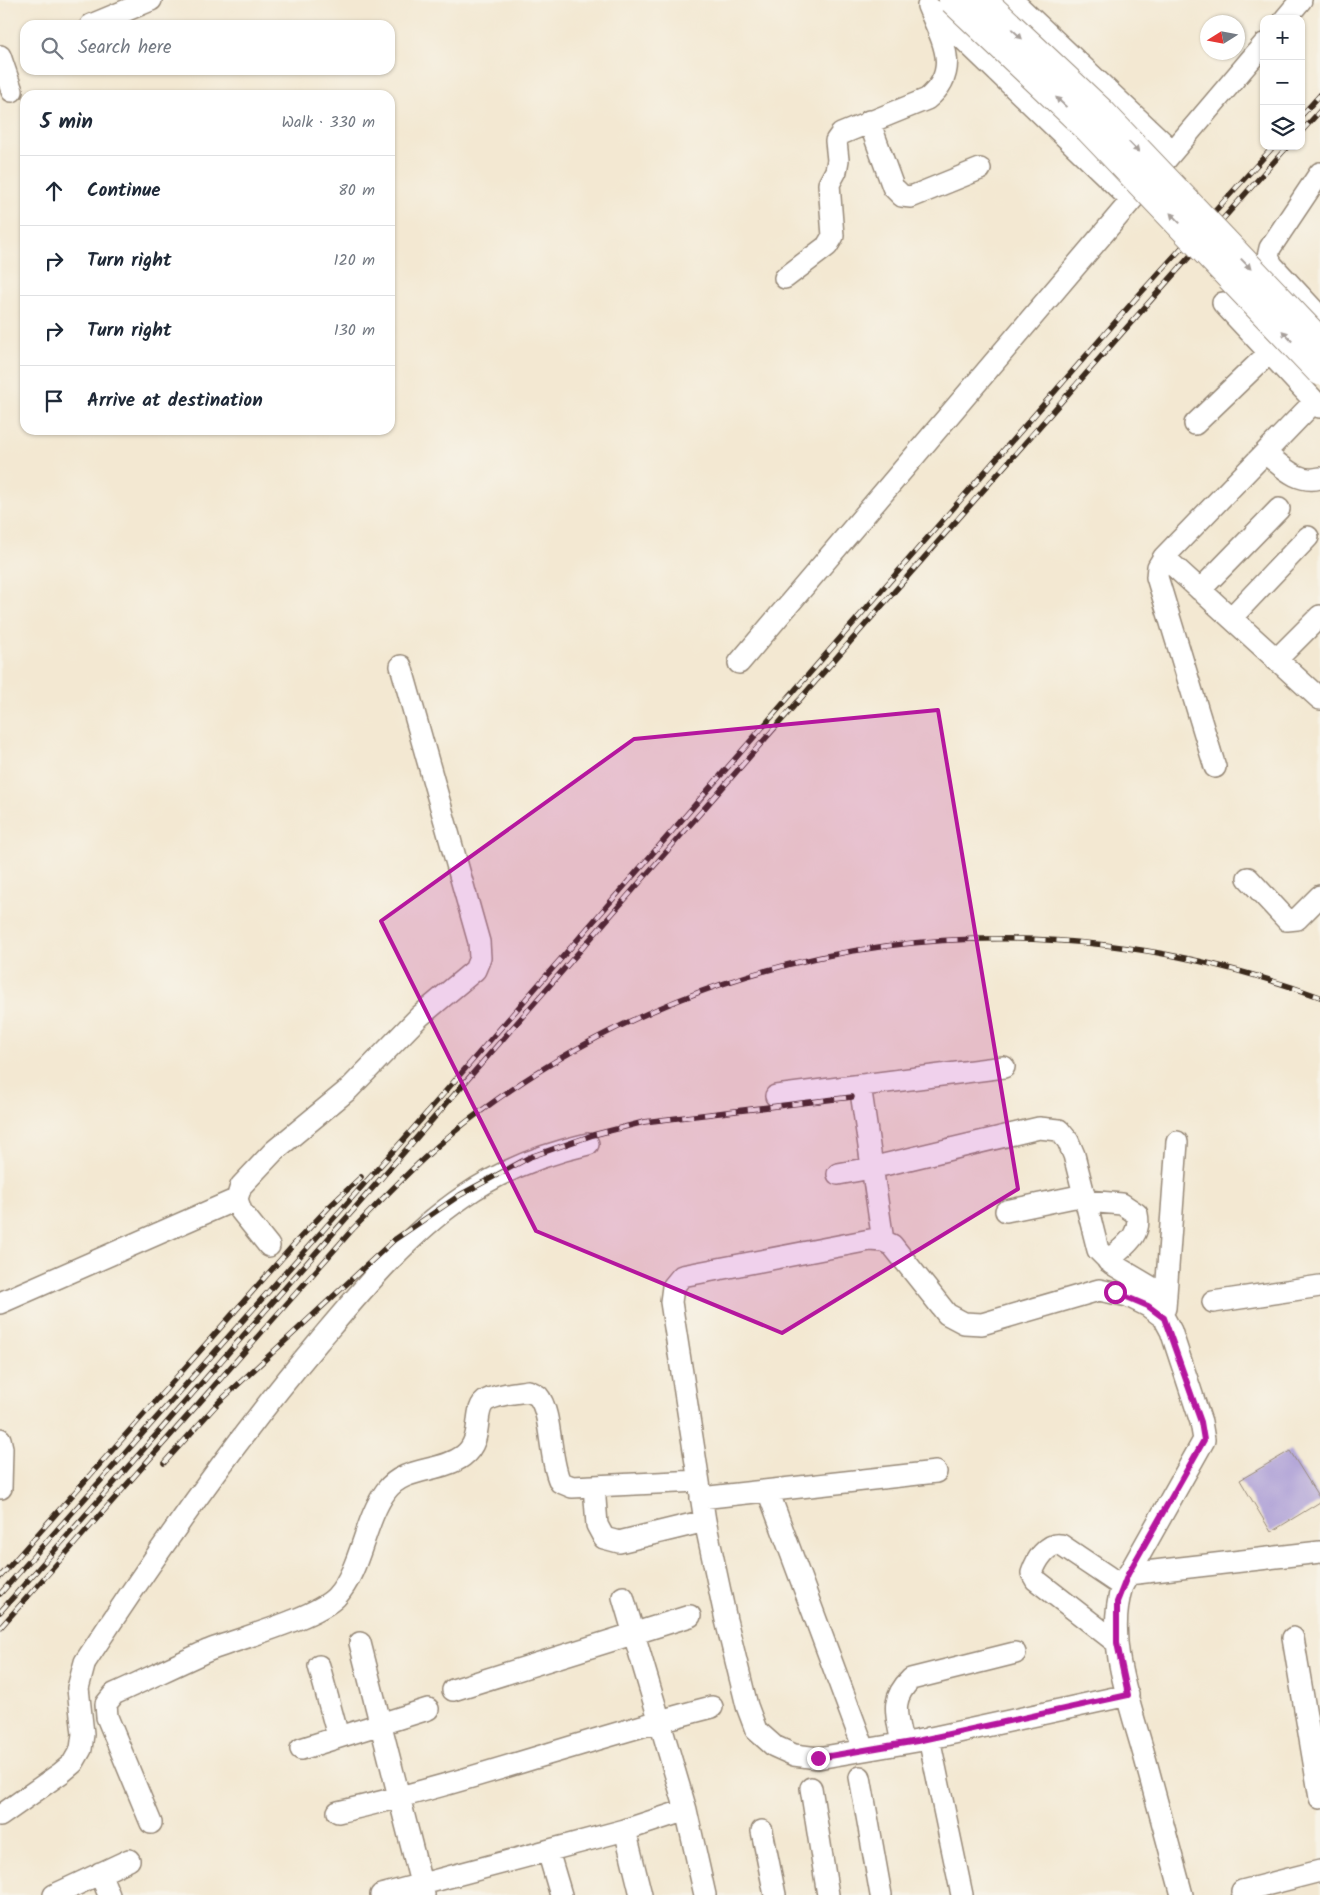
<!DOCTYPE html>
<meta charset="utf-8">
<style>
body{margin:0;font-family:Kalam,sans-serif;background:#f2f2f3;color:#1f2937}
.controls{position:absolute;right:15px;top:15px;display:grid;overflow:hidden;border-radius:10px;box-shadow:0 1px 4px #0004}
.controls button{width:45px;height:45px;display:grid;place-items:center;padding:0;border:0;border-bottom:1px solid #e0e1e3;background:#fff;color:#1f2937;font:25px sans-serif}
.compass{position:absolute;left:1200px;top:15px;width:45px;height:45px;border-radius:50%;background:#fff;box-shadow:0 1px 4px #0004;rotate:259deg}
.stop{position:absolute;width:15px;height:15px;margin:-11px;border:4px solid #b5179e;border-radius:50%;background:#fff}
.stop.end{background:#b5179e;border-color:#fff;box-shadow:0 1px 5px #0008}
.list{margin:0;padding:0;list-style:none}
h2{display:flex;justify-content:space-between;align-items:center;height:65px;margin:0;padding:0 20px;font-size:21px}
h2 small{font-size:16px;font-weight:400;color:#747a83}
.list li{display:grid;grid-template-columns:32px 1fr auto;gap:15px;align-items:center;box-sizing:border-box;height:70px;padding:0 20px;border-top:1px solid #e0e1e3}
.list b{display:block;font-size:19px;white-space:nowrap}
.list em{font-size:16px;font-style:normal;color:#747a83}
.icon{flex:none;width:28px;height:28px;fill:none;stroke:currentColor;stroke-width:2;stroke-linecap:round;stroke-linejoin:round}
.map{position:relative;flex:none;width:1320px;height:1895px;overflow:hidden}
.search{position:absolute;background:#fff;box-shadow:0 1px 4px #0004;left:20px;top:20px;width:375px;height:55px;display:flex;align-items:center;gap:12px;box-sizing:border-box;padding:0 18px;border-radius:15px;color:#747a83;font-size:19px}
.panel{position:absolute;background:#fff;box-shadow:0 1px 4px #0004;left:20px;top:90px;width:375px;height:345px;border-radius:15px}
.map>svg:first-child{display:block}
.building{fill:#afa1d7}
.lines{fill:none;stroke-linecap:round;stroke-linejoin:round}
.minor-casing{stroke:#978978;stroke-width:24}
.minor{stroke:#fff;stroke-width:21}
.rail-casing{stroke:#3b2a1e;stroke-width:5.5}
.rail{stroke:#f7f3e8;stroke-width:4;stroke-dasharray:11;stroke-linecap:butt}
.highway-bridge-casing{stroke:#978978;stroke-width:30;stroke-linecap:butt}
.highway-bridge{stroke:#fff;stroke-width:28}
.oneway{fill:#a79f9a}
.route{stroke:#b5179e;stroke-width:6}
.marked{fill:#b5179e;fill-opacity:0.2;stroke:#b5179e;stroke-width:4;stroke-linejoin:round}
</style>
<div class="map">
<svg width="1320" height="1895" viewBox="0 0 1320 1895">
<rect width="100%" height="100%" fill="#f7f3e8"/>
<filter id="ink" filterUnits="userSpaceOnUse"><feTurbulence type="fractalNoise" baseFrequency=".02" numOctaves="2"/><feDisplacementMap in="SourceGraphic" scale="10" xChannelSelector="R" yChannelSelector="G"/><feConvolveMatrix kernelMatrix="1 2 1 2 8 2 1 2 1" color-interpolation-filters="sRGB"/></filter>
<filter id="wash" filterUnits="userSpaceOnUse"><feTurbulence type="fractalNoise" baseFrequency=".0096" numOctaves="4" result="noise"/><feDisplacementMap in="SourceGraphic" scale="20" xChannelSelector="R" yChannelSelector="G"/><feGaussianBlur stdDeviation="1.12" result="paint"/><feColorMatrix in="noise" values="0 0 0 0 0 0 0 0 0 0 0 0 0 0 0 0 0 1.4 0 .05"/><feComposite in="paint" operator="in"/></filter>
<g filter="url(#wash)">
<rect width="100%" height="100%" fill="#f3e8d2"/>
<g id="blocks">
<path class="building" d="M1290,1451L1320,1499V1502L1271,1532L1240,1480Z"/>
</g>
</g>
<g filter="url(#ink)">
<use href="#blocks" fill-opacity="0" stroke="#978978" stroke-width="1"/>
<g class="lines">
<defs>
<path id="minor" d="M1012,0L1172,151
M933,10L1131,200
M1285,19L1301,0
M91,25L151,0
M0,56L12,91
M869,121L893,187L902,196L911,197L980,169
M1320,173L1270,248L1268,257L1272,265L1320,317
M785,278L827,246L833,236L829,184L836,171L838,160L836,141L841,134L927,99C962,71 942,40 928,6
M1223,303L1320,407
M1195,424L1269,353
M1265,453C1282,466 1297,484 1320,478
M1164,557L1320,699
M1200,590L1279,509
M1231,618L1308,537
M1276,660L1320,616
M739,663L1264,44
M1215,767L1157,577L1158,567L1164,557L1315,401
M1248,878L1287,920L1297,919L1320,896
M860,1085L883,1241
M776,1096L1004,1067
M838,1174L871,1168L1039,1128L1059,1130L1068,1141L1074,1155L1098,1250L1112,1264L1166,1296
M1086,1201L1122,1204L1137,1214C1142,1237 1123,1246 1108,1261
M1006,1211L1084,1195
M269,1246L241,1211L237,1199L241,1186L274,1151L349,1089L420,1016L475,970L480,958L479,942L401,666
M1213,1302L1320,1286
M0,1303L237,1199
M1165,1308L1177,1142
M0,1439L2,1448L1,1488
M594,1486L597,1525L604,1538L619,1542L705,1521
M768,1491L864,1749
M701,1498L936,1472
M1128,1574L1320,1552
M623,1597L686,1810L705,1895
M1293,1638L1320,1798
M360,1643L424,1895
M1117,1643L1036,1580L1032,1573C1036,1561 1047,1542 1061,1545L1122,1586
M319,1666L338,1736
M453,1690L690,1616
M1128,1695L917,1741L818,1758L794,1755L774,1746L756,1730L747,1706L726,1620L705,1521L671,1302L673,1287L682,1276L870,1240L883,1241L892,1245L947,1314L964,1323L982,1324L1099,1290L1128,1296L1148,1306L1164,1318L1171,1331L1201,1422L1204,1440L1122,1586C1105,1642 1130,1703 1145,1758C1157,1804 1170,1849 1182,1895
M929,1738L962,1895
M902,1743C897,1716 889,1700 911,1679L1015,1653
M301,1749L428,1709
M860,1777L881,1895
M811,1788L828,1895
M338,1812C464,1784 586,1739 712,1707
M0,1816L61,1773L73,1763L81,1749L83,1734L78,1688L85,1662C158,1550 233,1443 319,1341C362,1290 407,1235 463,1197C500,1171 544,1154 588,1144
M151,1823L107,1717L106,1704L114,1694C145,1680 176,1665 207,1651C237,1639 316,1618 336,1597C361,1570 364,1521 386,1491C404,1466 440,1473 463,1456C486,1438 471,1409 487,1400C499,1394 515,1393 528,1391C531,1392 535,1394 538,1396C552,1412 549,1459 560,1482L572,1487L698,1481
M625,1830L641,1895
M762,1831L775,1895
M548,1851L561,1895
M100,1873L109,1895
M1242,1891L1320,1871
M54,1895L129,1860
M381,1895L625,1830L686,1810"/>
</defs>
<use href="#minor" class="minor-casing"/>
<use href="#minor" class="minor"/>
<defs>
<path id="rail" d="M1301,116L1320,95
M1301,132L1320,111
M164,1463L219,1402L394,1240L460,1195L530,1157L593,1135L644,1122L852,1097
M0,1577L297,1241L330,1206L361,1177
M0,1594L404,1139L1138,296L1274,146
M0,1612C431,1125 855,631 1288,146
M0,1628L352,1230C393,1188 434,1145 481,1111C727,928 1035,892 1320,997"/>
</defs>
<use href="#rail" class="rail-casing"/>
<use href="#rail" class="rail"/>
<defs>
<path id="highway-bridge" d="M953,0L1088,128L1320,371
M982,0L1102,113L1320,342"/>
</defs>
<use href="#highway-bridge" class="highway-bridge-casing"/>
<use href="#highway-bridge" class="highway-bridge"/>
</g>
<defs><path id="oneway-solid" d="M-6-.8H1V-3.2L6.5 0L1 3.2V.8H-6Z" transform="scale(1.25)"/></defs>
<g class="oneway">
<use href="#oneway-solid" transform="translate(1017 34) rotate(43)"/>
<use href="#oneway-solid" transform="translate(1061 102) rotate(-137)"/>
<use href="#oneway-solid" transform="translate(1134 147) rotate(46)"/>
<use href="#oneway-solid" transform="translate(1175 218) rotate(-134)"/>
<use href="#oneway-solid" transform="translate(1246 264) rotate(46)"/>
<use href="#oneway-solid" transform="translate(1287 336) rotate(-133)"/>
</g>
</g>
<g class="lines" filter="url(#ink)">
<path class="route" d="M818,1758L917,1741L1128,1695L1117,1643V1602L1128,1574L1204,1440L1201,1422L1164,1318L1148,1306L1115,1292"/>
</g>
<path class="marked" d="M938,710L1018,1189L782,1333L536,1231L381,921L634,739Z"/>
</svg>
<div class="controls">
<button>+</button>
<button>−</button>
<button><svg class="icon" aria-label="layers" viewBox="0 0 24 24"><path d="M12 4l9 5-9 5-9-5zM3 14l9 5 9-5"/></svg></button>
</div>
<svg class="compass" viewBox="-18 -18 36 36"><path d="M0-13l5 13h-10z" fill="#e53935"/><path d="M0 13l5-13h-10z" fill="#747a83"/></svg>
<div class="stop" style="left:1115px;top:1292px"></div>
<div class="stop end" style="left:818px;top:1758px"></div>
<div class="search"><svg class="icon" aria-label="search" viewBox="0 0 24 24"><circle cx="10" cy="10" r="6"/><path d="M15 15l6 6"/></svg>Search here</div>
<section class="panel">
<h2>5 min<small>Walk · 330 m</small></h2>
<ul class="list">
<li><svg class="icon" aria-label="ahead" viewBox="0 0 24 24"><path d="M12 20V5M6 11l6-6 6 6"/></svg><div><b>Continue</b></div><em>80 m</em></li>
<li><svg class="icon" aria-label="right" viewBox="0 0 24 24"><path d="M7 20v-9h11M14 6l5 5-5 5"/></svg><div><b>Turn right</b></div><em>120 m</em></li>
<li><svg class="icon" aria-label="right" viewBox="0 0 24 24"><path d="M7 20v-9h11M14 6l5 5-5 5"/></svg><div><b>Turn right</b></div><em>130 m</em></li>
<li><svg class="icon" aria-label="arrive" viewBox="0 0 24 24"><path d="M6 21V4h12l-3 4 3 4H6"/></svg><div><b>Arrive at destination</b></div></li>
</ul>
</section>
</div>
